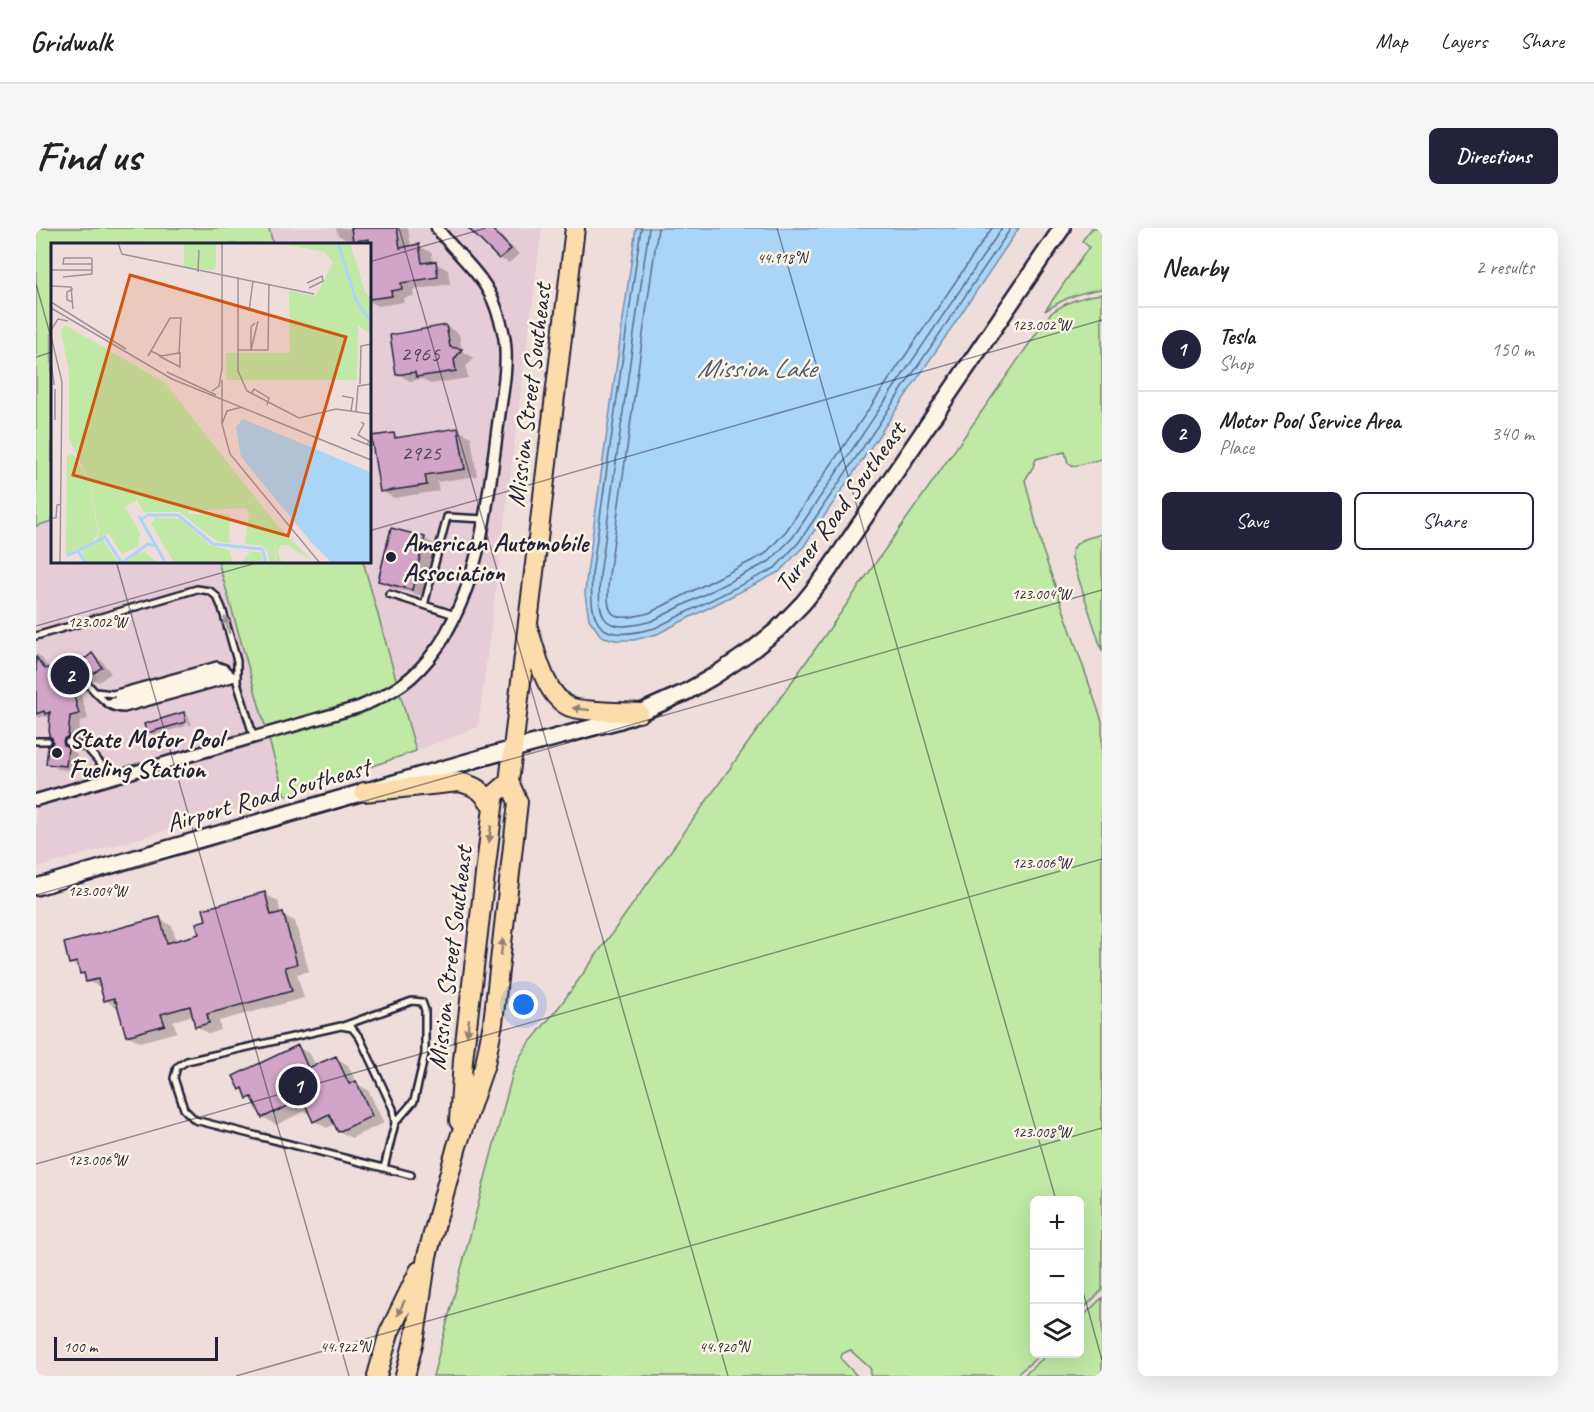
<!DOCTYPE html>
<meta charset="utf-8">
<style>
body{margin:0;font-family:Caveat,sans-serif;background:#f6f6f6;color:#222}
.controls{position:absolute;right:18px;bottom:18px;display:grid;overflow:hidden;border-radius:9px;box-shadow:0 6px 24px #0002}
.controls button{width:54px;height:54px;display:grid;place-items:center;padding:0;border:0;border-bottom:2px solid #e0e0e0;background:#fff;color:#222;font:30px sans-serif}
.scale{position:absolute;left:18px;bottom:15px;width:164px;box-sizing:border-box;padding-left:6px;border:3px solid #22223b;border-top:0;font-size:16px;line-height:21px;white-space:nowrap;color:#22223b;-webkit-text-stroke:4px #fcf5e5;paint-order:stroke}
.you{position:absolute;left:488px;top:777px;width:21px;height:21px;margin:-15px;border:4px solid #fff;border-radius:50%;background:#1a73e8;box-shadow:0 0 0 9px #1a73e833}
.badge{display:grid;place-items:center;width:39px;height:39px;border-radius:50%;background:#22223b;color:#fff;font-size:20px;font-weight:700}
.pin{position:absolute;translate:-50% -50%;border:3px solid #fff;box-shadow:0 2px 6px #0006}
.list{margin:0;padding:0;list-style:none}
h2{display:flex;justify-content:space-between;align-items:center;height:78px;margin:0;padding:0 24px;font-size:26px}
h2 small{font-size:20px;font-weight:400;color:#767676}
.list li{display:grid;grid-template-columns:39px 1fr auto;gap:18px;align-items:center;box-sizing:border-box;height:84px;padding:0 24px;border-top:2px solid #e0e0e0}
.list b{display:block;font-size:22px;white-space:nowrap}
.list p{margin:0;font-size:20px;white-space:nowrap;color:#767676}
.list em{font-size:20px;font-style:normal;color:#767676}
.actions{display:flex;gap:12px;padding:18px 24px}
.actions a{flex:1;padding:14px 0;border:2px solid #22223b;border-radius:9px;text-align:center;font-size:21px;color:#22223b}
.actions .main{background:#22223b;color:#fff}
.icon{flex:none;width:33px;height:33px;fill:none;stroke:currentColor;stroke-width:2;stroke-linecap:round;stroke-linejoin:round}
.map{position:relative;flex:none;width:1066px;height:1148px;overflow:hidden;border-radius:9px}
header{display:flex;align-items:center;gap:36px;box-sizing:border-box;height:84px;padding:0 30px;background:#fff;border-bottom:2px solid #e0e0e0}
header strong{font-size:28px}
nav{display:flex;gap:33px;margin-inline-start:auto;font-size:21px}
.intro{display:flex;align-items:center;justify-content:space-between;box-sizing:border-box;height:144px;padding:0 36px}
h1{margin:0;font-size:42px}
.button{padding:15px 27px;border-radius:9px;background:#22223b;color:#fff;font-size:21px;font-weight:700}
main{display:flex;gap:36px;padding:0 36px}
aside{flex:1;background:#fff;border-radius:9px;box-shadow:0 6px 24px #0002}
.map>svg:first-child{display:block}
.built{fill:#e6ccd6}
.green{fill:#bfe9a5;stroke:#708670;stroke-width:1.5}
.water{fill:#abd5f6;stroke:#748dab;stroke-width:1.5}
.shadow{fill:#0003}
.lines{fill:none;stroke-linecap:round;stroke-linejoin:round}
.shore{stroke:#596a86;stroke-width:1.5}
.building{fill:#d2a5c8;stroke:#22223b;stroke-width:1.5}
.service-casing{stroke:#22223b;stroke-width:10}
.minor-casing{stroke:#22223b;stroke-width:15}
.secondary-casing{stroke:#22223b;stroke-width:20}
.trunk-casing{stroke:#22223b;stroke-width:22}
.service{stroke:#fcf5e5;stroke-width:5}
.minor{stroke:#fcf5e5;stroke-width:10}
.secondary{stroke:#fcf5e5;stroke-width:15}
.trunk{stroke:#fddcac;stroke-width:18}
.oneway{fill:#9a9698}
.oneway2{fill:#907f74}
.ticks{fill:none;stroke:#22223b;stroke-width:1.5;stroke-opacity:0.45}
.poi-dot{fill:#22223b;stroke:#fcf5e5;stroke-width:2}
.labels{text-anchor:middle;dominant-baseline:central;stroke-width:5;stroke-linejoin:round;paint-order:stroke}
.number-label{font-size:22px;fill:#4e435e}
.street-label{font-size:26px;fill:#22223b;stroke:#fcf5e5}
.poi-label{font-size:26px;font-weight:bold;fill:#22223b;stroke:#fcf5e5;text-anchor:start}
.water-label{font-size:27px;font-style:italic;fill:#4b5873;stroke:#fcf5e5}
.inset-river{fill:none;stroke:#abd5f6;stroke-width:3}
.inset-road{fill:none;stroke:#9d929c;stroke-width:1.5}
.view{fill:#d45411;fill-opacity:0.15;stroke:#d45411;stroke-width:3}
.inset-edge{fill:none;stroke:#22223b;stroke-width:3}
.ticks-label{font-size:15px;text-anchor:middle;fill:#22223b;stroke:#fcf5e5;stroke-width:5;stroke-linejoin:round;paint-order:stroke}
</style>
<header>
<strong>Gridwalk</strong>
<nav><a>Map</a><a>Layers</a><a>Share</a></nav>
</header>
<div class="intro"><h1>Find us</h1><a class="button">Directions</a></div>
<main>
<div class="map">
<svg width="1066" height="1148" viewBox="0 0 1066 1148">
<rect width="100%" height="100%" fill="#efdddc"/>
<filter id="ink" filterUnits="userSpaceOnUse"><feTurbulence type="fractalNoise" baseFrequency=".0167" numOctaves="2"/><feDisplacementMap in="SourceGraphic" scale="12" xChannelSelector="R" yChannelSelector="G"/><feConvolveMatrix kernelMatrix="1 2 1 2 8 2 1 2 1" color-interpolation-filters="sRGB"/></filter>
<g filter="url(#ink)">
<path class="built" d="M233,0H506L442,499L380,523L327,333H333V16H237Z
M16,293V333H182L249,568L0,640V298Z"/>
<path class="green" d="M0,0H233L237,16H16V293L0,298Z
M1056,0H1066V61C1043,64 1029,70 1009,83L1053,19L1046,13Z
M1066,66V231L1038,238L1032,235L1029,224L1000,231L997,239L989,252L1007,323L1066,493V1062L1044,1084V972H999V1126H1005L979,1148H836L834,1147L835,1142L833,1139L814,1122L806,1126L805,1131L821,1148H397L477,844L485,827L491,818L526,775L780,420L1014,86C1029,74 1047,68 1066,66Z
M1066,306V423L1036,330C1034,312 1052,310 1066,306Z
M182,333H327L380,523L249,568Z
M1066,1070V1148H987L1012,1126H1044V1091Z"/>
<path class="water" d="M600,0H983L768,318L743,344L621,406L598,412H579L565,408L560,401L553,391L549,366L551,345Z"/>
<path class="shadow" d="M300,0H372L375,19L383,18L396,25L397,35H399L412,42L414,56L377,62L378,68L367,70L368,74L342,78L333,73V16H319V14H314L302,7Z
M434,0H457L483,26L473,35L463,30Z
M410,98L423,106L426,123L438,130L430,139L432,150L394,156L387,151L374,153L362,146Z
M422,202L435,209L441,248L401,254L403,263L358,270L345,263L358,206L366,211Z
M388,310L401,318L388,368L356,360L344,352Z
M0,426L4,428L14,442L51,431L56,427L66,433L75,445L63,454L60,452L55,453L53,457V461L45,467L52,491L44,493L42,514L39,515L37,519L38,524L41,526L40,543L22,541L12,536L18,512L16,489L12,490L8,488L3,490L0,488Z
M147,486L153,489L156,497H153L150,488H147L150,498L118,507L112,504Z
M229,666L242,673L245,686L259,693L273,743L261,746L268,770L183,793L185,802L173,806L160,798L157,787L137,793L141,804L104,814L91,807L84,779L82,780L69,772L66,760L51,753L50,748L45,745L44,741L35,735L124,691L136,698L141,714L165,708Z
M262,819L274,826L280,838L299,829L312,837L321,856L332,862L348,895L315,910L303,903L299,896L291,900L278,893L275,887L269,883L240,897L227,889L220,874L213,870L210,864L205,861Z"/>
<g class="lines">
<path class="shore" d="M605,0L556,346C553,400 563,415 619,400L739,340L763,314L975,0
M613,0L564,347C561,394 567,406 616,393L734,333L757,309L966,0
M622,0L573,347C570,386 571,396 613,385L729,326L750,303L956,0"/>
</g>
<path class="building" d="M315,0H361L364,20L383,16L386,35L400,33L402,49L365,55L366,61L355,63L356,68L333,71V11L317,13Z
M432,0H455L475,21L463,31Z
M410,97L414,119L426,121L418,132L420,143L380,149L379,144L360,147L354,107Z
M422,200L429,241L389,247L391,257L344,264L335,208L358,205L359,210Z
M355,300L389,309L376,362L342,353Z
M56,425L66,439L52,449L49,447L45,448L43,451L44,455L36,461L43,486L34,488L32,509L29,510L27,513L28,517L32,519L30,538L10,536L12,518L15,517L17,514L16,510L13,508L14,484L9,486L8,483L0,486V429L9,441L50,430Z
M148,484L150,494L111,505L108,496Z
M229,664L235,687L247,684L261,736L249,739L256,763L171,786L173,795L159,799L154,778L125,786L129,797L90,808L80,773L79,774L78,770L68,773L62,751L50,754L48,745L44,746L41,734L33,736L28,715L124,689L131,715L163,706L160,695L170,692L167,681Z
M262,817L272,840L300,828L313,856L320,853L336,888L302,904L293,886L277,894L269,876L261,880L258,875L226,890L216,869L211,871L207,860L204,862L197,848Z"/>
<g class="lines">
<defs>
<path id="service" d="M353,366L388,377
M419,387L388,377L411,289L448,291
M0,408L161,361L174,363L181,369L186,380L201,433V454L218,510
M48,452L59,464L77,466L181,437L189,440L201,452
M60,465C69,474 75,481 88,481L199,450
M81,470L189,440
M76,473H86L193,443
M72,474L87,477L197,447
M0,513H12
M32,514L51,520L65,536L70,552
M307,798L376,773L386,774L389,782V826L378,873L359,895
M348,940L359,895L357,881L324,810L316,800L305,798L151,833L141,839L138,850L148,881L159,892L375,947"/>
<path id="minor" d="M0,572L323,479C359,464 378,452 401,420C408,411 412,401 417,392C447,332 453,263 462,197C465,171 472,142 469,115C468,104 464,91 460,80C449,47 421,27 401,0"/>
<path id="secondary" d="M0,659L448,529L584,492L603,485L650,464L678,448L715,423L741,402L767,375L788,349L1026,0"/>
<path id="trunk" d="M493,403C501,427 509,468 534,479C546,484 588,484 603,485
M328,564L423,554C443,559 446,563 457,579
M423,893L427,832L457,579L459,566L473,554
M341,1148L353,1105L383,1043
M369,1148L379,1108L391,1028L421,918L449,836L457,795L482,574L473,554L539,0"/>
</defs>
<use href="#service" class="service-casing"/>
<use href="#minor" class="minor-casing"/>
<use href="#secondary" class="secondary-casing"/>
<use href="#trunk" class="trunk-casing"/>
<use href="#service" class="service"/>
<use href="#minor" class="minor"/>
<use href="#secondary" class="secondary"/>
<use href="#trunk" class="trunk"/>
</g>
<defs><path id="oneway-solid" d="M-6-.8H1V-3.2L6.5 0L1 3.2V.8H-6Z" transform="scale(1.5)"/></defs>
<use class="oneway" href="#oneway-solid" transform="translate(191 397) rotate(-105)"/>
<g class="oneway2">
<use href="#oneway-solid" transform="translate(545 481) rotate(-173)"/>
<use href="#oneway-solid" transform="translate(454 606) rotate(97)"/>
<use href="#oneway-solid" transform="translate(466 719) rotate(-83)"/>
<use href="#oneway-solid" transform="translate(432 799) rotate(97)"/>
<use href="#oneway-solid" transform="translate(365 1080) rotate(116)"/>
</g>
</g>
<path class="ticks" d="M363,0L692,1148M741,0L1020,972M333,34L450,0M0,56L16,113M0,129L16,124M333,303L1066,92M80,333L313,1148M0,398L227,333M0,667L1066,362M0,936L1066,631M1044,1053L1066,1132M200,1148L1066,900"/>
<g class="poi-dot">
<circle cx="355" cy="329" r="6"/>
<circle cx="21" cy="525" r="6"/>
</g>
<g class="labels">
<g class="number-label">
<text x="384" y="126">2965</text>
<text x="385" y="225">2925</text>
</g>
<g class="street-label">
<text transform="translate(493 167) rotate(-83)">Mission Street Southeast</text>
<text transform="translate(804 279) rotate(-54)">Turner Road Southeast</text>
<text transform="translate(232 567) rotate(-16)">Airport Road Southeast</text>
<text transform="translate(414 730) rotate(-83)">Mission Street Southeast</text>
</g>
<g class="poi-label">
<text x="367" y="314">American Automobile<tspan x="367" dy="30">Association</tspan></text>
<text x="33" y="510">State Motor Pool<tspan x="33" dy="30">Fueling Station</tspan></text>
</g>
<g class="water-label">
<text x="720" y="140">Mission Lake</text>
</g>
</g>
<g transform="translate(15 15)">
<rect width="320" height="320" fill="#efdddc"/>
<path d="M133,0H165V22L162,27L133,25ZM226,0H299L314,49L320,55L319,91L307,82L306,137H176L175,110H239L238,48L265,53L282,19L274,9ZM14,82L114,140L225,281L262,319L237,302H230L227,309L231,319H225V295L224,319H218L217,308L211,303L194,301L198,269L194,265L136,268L139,271H179L178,300L167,299L128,269H93L86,257L74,264L89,290L87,303L71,311L57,290L46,296L48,288L38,237L18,196V128L10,89ZM22,211L38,238L47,289L41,299L15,311L16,213ZM105,274L130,276L159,302L178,307L182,319H123L100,281ZM51,295L67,319H35L30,307ZM200,308L210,310L212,319H191ZM93,309L106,319H76L87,310Z" fill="#bfe9a5"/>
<path d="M192,176L319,229V319H280L261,300L190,214L185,184Z" fill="#abd5f6"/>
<path class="inset-river" d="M287,0L305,57L320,79M88,273L114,319M89,277L97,272H127L162,301L211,306L215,319M26,308L54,294L70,319M16,312L27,308L34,319M72,319L97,301L105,303"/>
<path class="inset-road" d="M67,0L71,11L263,51M0,27H41M147,29L148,7M12,34L41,31V16L40,15H13L12,21H41M187,34V128L196,148L248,175L285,166L320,171M256,40L271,33L272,38L258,45M0,43L20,44L22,66M22,46L16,49V57L22,59M0,59L75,106M0,65L121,136L320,217M198,68L202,38M0,87L7,76L17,78M0,93L11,139L9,319M200,106V84L204,80M187,107H217L218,42M200,107L207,78M97,113L119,75H130L128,110L110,113L100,108M108,113L129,124V109M0,118L3,141H0M171,128V0M116,129L165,152M171,137V181L179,211L268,319M309,141L310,103L320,101M161,148L168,143L171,125M200,151L203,146L218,155L216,162M291,153L302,155L300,168M305,169L307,143L320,141M4,177V146M310,179L313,181L307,192L318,198L316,202M171,181L176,168L191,164M300,195L320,203M0,275H5L6,262L10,261"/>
<path class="view" d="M79,32L295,94L237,293L22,232Z"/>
<rect width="320" height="320" class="inset-edge"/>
</g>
<g class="ticks-label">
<text x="746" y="35">44.918°N</text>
<text x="1005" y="102">123.002°W</text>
<text x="1005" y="371">123.004°W</text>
<text x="61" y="399">123.002°W</text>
<text x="1005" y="640">123.006°W</text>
<text x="61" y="668">123.004°W</text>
<text x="1005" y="909">123.008°W</text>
<text x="61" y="937">123.006°W</text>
<text x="309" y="1124">44.922°N</text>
<text x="688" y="1124">44.920°N</text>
</g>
</svg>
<div class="controls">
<button>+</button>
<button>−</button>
<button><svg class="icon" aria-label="layers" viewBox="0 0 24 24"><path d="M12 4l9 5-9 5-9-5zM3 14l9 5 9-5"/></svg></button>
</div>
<div class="scale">100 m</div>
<div class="you"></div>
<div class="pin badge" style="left:262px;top:858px">1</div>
<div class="pin badge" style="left:34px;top:447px">2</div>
</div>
<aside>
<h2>Nearby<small>2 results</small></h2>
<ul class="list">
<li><span class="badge">1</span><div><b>Tesla</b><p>Shop</p></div><em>150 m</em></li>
<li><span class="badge">2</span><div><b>Motor Pool Service Area</b><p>Place</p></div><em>340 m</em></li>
</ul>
<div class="actions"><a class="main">Save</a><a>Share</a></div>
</aside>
</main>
